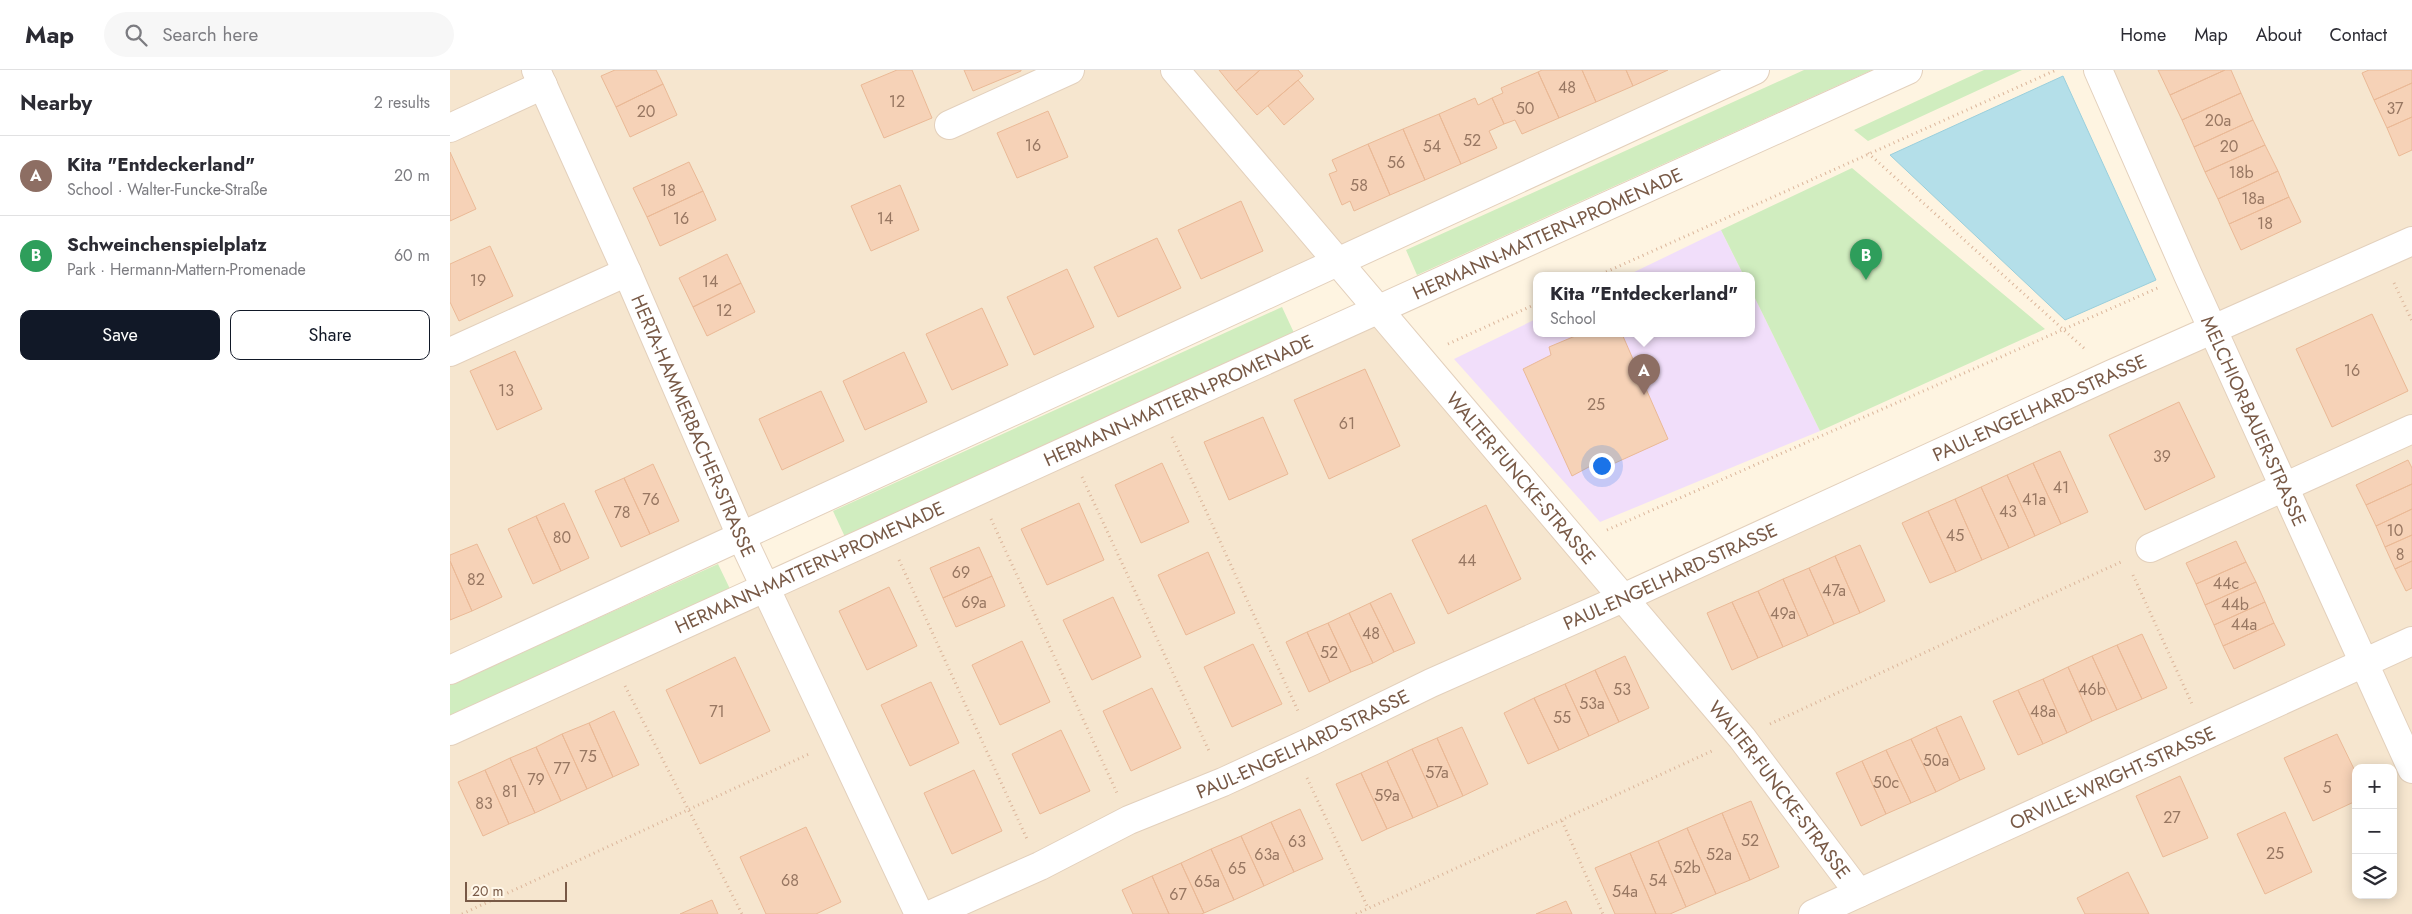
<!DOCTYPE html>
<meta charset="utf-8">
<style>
body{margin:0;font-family:Jost,sans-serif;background:#f7f7f7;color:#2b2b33}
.controls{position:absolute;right:15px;bottom:15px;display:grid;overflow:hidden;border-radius:10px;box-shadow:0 2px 12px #0003}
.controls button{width:45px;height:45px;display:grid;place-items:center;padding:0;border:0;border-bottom:1px solid #e1e1e2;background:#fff;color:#2b2b33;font:25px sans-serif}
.scale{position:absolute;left:15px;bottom:12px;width:102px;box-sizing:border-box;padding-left:5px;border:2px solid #785946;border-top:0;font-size:14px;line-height:18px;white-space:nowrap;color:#785946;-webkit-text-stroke:4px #fff7e9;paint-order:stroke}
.you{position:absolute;left:1151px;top:395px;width:18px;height:18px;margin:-12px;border:4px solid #fff;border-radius:50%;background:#1a73e8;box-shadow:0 0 0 8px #1a73e833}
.badge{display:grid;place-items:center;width:32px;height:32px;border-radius:50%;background:#111827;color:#fff;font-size:16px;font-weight:700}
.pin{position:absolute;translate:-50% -41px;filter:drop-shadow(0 1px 2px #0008)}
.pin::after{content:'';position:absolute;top:26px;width:18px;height:15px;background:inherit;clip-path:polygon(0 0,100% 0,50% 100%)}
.popup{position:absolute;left:1083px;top:202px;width:222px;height:65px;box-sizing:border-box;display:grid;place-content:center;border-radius:10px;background:#fff;filter:drop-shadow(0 1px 4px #0005);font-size:16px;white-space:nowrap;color:#7c7c81}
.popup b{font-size:19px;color:#2b2b33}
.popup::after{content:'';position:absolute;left:50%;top:100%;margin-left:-10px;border:10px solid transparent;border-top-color:#fff}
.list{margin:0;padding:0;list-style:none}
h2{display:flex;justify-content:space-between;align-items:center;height:65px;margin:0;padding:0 20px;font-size:21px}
h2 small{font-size:16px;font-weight:400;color:#7c7c81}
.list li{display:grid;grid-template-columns:32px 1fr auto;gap:15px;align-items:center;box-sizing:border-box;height:80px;padding:0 20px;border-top:1px solid #e1e1e2}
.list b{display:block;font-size:19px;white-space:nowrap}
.list p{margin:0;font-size:16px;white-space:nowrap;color:#7c7c81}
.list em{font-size:16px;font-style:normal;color:#7c7c81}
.actions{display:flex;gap:10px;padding:15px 20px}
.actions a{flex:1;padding:11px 0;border:1px solid #111827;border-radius:10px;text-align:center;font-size:18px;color:#111827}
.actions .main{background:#111827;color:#fff}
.icon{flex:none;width:28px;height:28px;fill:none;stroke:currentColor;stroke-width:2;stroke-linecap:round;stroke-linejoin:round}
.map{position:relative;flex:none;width:1962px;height:844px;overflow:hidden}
header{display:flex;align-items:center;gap:30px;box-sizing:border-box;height:70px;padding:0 25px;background:#fff;border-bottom:1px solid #e1e1e2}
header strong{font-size:24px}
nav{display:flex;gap:28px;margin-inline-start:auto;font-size:18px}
.search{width:350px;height:45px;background:#f7f7f7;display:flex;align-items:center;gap:12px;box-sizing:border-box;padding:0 18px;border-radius:28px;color:#7c7c81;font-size:19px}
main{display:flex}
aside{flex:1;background:#fff}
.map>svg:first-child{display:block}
.residential{fill:#f6e6cf;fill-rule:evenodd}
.education{fill:#f1defa}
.green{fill:#d0edbf}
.water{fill:#b4dfe9;stroke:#9acfdc}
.building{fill:#f6d2b7;stroke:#eab996}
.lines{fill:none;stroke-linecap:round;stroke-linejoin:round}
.minor-casing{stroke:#e3d0bc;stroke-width:30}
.path{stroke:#dbb59a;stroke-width:3;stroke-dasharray:1 4;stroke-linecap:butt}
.minor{stroke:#fff;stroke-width:28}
.labels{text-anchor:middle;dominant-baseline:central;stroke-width:4;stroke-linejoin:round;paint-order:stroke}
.number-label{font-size:16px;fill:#987762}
.street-label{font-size:19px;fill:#785946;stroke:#fff7e9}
</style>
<header>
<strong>Map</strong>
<div class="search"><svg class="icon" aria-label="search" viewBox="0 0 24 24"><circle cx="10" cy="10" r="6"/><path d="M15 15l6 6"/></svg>Search here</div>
<nav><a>Home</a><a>Map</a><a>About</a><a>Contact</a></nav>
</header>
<main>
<aside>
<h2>Nearby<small>2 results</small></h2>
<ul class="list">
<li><span class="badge" style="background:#8d6e63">A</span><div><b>Kita &quot;Entdeckerland&quot;</b><p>School · Walter-Funcke-Straße</p></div><em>20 m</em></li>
<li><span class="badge" style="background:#2e9e5b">B</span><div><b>Schweinchenspielplatz</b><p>Park · Hermann-Mattern-Promenade</p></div><em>60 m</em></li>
</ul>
<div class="actions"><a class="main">Save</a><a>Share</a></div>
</aside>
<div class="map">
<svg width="1962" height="844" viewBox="0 0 1962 844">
<rect width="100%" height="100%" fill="#fef4e1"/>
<path class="residential" d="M0,0H1304L0,600Z
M1648,0H1962V844H0V661L930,240L1173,528L1763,260ZM1906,698H1943V825H1906Z"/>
<path class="education" d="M1271,160L1294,206H1176Z
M1302,222L1370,361L1150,452L1004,289L1086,249V264H1302Z"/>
<path class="green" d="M1354,0H1422L967,205L956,180Z
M1534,0H1572L1418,71L1404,60Z
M1402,98L1595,259L1370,361L1302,222V206H1294L1271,160Z
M832,237L845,265L395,467L383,441Z
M268,494L280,519L0,648V615Z"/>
<path class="water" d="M1613,6L1706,210L1615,250L1440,85Z"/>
<path class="building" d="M165,0H206L213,14L166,37L151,6Z
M447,0H462L482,48L434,68L411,15Z
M514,0H571V1L523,21Z
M769,0H810L786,21Z
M810,0H848L853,6L807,45L786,21Z
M1092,0H1132L1146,32L1109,48L1088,2Z
M1132,0H1176L1183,16L1146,32Z
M1176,0H1218L1183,16Z
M1708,0H1775L1720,25Z
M1775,0H1781L1791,23L1732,50L1720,25Z
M1919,0H1962V13L1924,30L1912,3Z
M1088,2L1109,48L1072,64L1065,50L1054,54L1042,28L1053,23L1051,18Z
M848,10L864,29L834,55L818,36Z
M1962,13V47L1937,58L1924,30Z
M213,14L227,45L180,67L166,37Z
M1791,23L1803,50L1744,77L1732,50Z
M1025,28L1028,35L1042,28L1054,54L1039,61L1047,78L1011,94L989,44Z
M598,41L618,87L567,108L547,63Z
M989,44L1011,94L975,110L953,59Z
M1962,47V80L1949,86L1937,58Z
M1803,50L1815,75L1755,102L1744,77Z
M953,59L975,110L940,125L918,74Z
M918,74L940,125L904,141L900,131L892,135L879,104L887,101L882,90Z
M1815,75L1828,101L1768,129L1755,102Z
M0,82L26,139L0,151Z
M239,92L253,121L197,147L183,118Z
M1828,101L1839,127L1779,154L1768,129Z
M450,115L469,160L421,181L401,136Z
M253,121L266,150L210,176L197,147Z
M1839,127L1851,152L1791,180L1779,154Z
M791,131L813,181L751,209L728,160Z
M707,168L731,218L668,247L644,197Z
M40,176L63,226L9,251L0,232V194Z
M277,184L291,213L243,237L229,208Z
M617,199L644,257L584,285L557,227Z
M291,213L305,242L257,266L243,237Z
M532,238L558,295L502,320L476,264Z
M1922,244L1958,321L1882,357L1846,279Z
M1130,264H1172L1218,369L1154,398L1150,391L1122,406L1073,299L1101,285L1099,277Z
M65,281L92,339L47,360L20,301Z
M454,282L477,332L415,360L393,311Z
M915,299L950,376L879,409L844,330Z
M371,321L394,371L332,400L309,349Z
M1729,332L1765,407L1695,440L1659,365Z
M813,347L838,404L779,430L754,372Z
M1610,381L1638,442L1611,454L1583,393Z
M1958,390L1962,398V414L1916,435L1906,415Z
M712,393L739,452L691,473L665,415Z
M1583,393L1611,454L1585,466L1557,405Z
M203,394L229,451L200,464L174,408Z
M1557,405L1585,466L1559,478L1531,417Z
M174,408L200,464L171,477L145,421Z
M1962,414V439L1926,456L1916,435Z
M1531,417L1559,478L1532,490L1505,429Z
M1505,429L1532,490L1506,502L1478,441Z
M114,433L139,488L111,501L86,446Z
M629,433L654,490L597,515L571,459Z
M1036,435L1071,509L998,544L962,470Z
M1962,439V465L1935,477L1926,456Z
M1478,441L1506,502L1480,513L1452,453Z
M86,446L111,501L83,514L58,459Z
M1962,465V491L1945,499L1935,477Z
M1786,471L1796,492L1746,514L1736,493Z
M27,474L52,527L22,541L0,491V485Z
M1410,475L1435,531L1410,543L1385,486Z
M529,477L542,506L493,528L480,498Z
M758,482L785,543L736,565L708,505Z
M1385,486L1410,543L1384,554L1359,498Z
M0,491L22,541L0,550Z
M1962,491V518L1956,521L1945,499Z
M1796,492L1806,512L1755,535L1746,514Z
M1359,498L1384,554L1358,566L1333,509Z
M542,506L555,536L506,557L493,528Z
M1333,509L1358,566L1333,577L1308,521Z
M1806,512L1815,532L1764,555L1755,535Z
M439,517L467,576L417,600L389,541Z
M1308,521L1333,577L1308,588L1282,532Z
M941,523L965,573L944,582L920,533Z
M663,527L691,587L642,610L613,550Z
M1282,532L1308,588L1282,600L1257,543Z
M1815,532L1824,553L1773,576L1764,555Z
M920,533L944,582L923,593L899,543Z
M899,543L923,593L901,602L878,553Z
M878,553L901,602L880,612L857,562Z
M1824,553L1835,575L1784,599L1773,576Z
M857,562L880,612L859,622L836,572Z
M1692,564L1717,618L1692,629L1667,575Z
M572,571L600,632L550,655L522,595Z
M803,574L832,634L782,657L754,597Z
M1667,575L1692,629L1667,640L1642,586Z
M1175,586L1199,638L1169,652L1145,600Z
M1642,586L1667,640L1642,651L1618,597Z
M285,587L320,661L250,694L216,620Z
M1618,597L1642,651L1617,663L1593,609Z
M1145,600L1169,652L1139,666L1115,614Z
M1593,609L1617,663L1593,674L1568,620Z
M481,612L509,673L460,696L431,635Z
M1115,614L1139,666L1109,680L1084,628Z
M702,618L731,678L681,701L653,641Z
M1568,620L1593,674L1568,685L1543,631Z
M1084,628L1109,680L1078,694L1054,643Z
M164,641L189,695L163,707L139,653Z
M1511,646L1535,699L1510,710L1486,657Z
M139,653L163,707L137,719L112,664Z
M1012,657L1038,714L1013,726L987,668Z
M1486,657L1510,710L1486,722L1461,669Z
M611,660L640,721L590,744L562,684Z
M112,664L137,719L111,731L86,677Z
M1887,664L1906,703V731L1863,751L1834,688Z
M987,668L1013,726L988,737L962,679Z
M1461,669L1486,722L1461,733L1436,680Z
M86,677L111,731L85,743L60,688Z
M962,679L988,737L963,748L937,691Z
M1436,680L1461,733L1436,744L1412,691Z
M60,688L85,743L59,754L35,700Z
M937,691L963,748L937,759L911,703Z
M1412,691L1436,744L1411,756L1386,703Z
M35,700L59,754L33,766L8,712Z
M524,700L552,761L502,784L474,723Z
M911,703L937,759L912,771L886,714Z
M1730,706L1758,768L1713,787L1686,726Z
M1301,731L1329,797L1300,810L1272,743Z
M850,739L873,789L844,802L821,752Z
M1835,742L1862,802L1815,824L1787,764Z
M1272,743L1300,810L1266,824L1237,758Z
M821,752L844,802L814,816L791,766Z
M356,757L391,832L366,844H316L290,787Z
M1237,758L1266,824L1236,837L1208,771Z
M791,766L814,816L784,830L761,779Z
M1208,771L1236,837L1220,844H1206L1180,783Z
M761,779L784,830L754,843L731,793Z
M1180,783L1206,844H1165L1145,798Z
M731,793L754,843L751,844H719L702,806Z
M1678,802L1699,844H1635L1627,828Z
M702,806L719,844H683L672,820Z
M262,830L268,844H230Z
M1116,831L1122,844H1086Z"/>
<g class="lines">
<defs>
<g id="minor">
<path id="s1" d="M86,0L177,202L291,466L469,844"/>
<path id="s2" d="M725,0L1292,668L1409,823"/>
<path id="s3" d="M1648,0L1738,205L1962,699"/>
<path d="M499,55L620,0"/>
<path d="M0,58L93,15"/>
<path d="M0,282L177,202"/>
<path d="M1700,478L1962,359"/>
<path d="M0,600L1305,0"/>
<path id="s4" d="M0,661C485,438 972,221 1458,0"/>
<path id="s5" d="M482,844L590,796L679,750L773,712L862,671L981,613L1173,528L1662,304L1962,171"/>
<path id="s6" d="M1363,844L1962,571"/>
</g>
</defs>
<use href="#minor" class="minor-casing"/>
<path class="path" d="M1418,83L1636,280
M1147,206L1606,0
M1944,213L1962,251
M998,274L1086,234
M722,367L849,643
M632,407L760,683
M541,449L667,723
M1157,460L1710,217
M449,490L577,769
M1683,505L1743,636
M175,616L292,844
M1320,654L1673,491
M857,708L918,838
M1112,751L1153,844
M12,844L359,684
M906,844L1262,681"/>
<use href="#minor" class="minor"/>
</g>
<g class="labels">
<g class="number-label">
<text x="1117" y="17">48</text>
<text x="447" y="31">12</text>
<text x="1075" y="38">50</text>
<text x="1945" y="38">37</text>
<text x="196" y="41">20</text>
<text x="1768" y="50">20a</text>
<text x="1022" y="70">52</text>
<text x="583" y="75">16</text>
<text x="982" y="76">54</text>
<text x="1779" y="76">20</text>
<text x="946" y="92">56</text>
<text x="1791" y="102">18b</text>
<text x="909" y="115">58</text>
<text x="218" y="120">18</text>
<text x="1803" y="128">18a</text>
<text x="231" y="148">16</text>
<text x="435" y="148">14</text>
<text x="1815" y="153">18</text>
<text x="28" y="210">19</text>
<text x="260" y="211">14</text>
<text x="274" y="240">12</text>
<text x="1902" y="300">16</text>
<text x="56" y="320">13</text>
<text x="1146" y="334">25</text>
<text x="897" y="353">61</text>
<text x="1712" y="386">39</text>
<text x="1611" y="417">41</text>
<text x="201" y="429">76</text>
<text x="1584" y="429">41a</text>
<text x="1558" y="441">43</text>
<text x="172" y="442">78</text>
<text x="1945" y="460">10</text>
<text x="1505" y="465">45</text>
<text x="112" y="467">80</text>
<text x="1950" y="484">8</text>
<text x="1017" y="490">44</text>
<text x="511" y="502">69</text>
<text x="26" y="509">82</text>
<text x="1776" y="513">44c</text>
<text x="1384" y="520">47a</text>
<text x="524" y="532">69a</text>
<text x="1785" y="534">44b</text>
<text x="1333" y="543">49a</text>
<text x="1794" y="554">44a</text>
<text x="921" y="563">48</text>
<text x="879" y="582">52</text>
<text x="1172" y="619">53</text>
<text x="1642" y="619">46b</text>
<text x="1142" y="633">53a</text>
<text x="267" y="641">71</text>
<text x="1593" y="641">48a</text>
<text x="1112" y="647">55</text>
<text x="138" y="686">75</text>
<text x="1486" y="690">50a</text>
<text x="112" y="698">77</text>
<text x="987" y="702">57a</text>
<text x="86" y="709">79</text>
<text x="1436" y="712">50c</text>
<text x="1877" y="717">5</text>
<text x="60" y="721">81</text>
<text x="937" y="725">59a</text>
<text x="34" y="733">83</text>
<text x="1722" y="747">27</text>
<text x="1300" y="770">52</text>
<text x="847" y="771">63</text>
<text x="1825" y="783">25</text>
<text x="817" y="784">63a</text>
<text x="1269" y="784">52a</text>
<text x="1237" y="797">52b</text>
<text x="787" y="798">65</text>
<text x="340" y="810">68</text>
<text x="1208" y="810">54</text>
<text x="757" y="811">65a</text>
<text x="1175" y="821">54a</text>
<text x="728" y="824">67</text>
</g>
<g class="street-label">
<text stroke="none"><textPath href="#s4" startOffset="1205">HERMANN-MATTERN-PROMENADE</textPath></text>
<text stroke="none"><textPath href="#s4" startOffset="800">HERMANN-MATTERN-PROMENADE</textPath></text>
<text stroke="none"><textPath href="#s5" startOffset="1218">PAUL-ENGELHARD-STRASSE</textPath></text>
<text stroke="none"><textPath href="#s3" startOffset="384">MELCHIOR-BAUER-STRASSE</textPath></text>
<text stroke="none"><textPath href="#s1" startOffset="389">HERTA-HAMMERBACHER-STRASSE</textPath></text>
<text stroke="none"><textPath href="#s2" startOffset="535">WALTER-FUNCKE-STRASSE</textPath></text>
<text stroke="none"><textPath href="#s4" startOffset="395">HERMANN-MATTERN-PROMENADE</textPath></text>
<text stroke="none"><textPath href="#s5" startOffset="812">PAUL-ENGELHARD-STRASSE</textPath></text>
<text stroke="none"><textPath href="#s5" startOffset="408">PAUL-ENGELHARD-STRASSE</textPath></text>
<text stroke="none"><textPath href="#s6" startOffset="329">ORVILLE-WRIGHT-STRASSE</textPath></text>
<text stroke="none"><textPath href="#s2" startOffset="940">WALTER-FUNCKE-STRASSE</textPath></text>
</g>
</g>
</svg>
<div class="controls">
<button>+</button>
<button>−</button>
<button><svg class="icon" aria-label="layers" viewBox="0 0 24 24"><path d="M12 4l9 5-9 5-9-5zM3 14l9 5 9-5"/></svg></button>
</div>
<div class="scale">20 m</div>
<div class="you"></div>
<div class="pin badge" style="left:1194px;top:325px;background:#8d6e63">A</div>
<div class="popup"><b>Kita &quot;Entdeckerland&quot;</b>School</div>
<div class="pin badge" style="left:1416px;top:210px;background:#2e9e5b">B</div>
</div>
</main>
